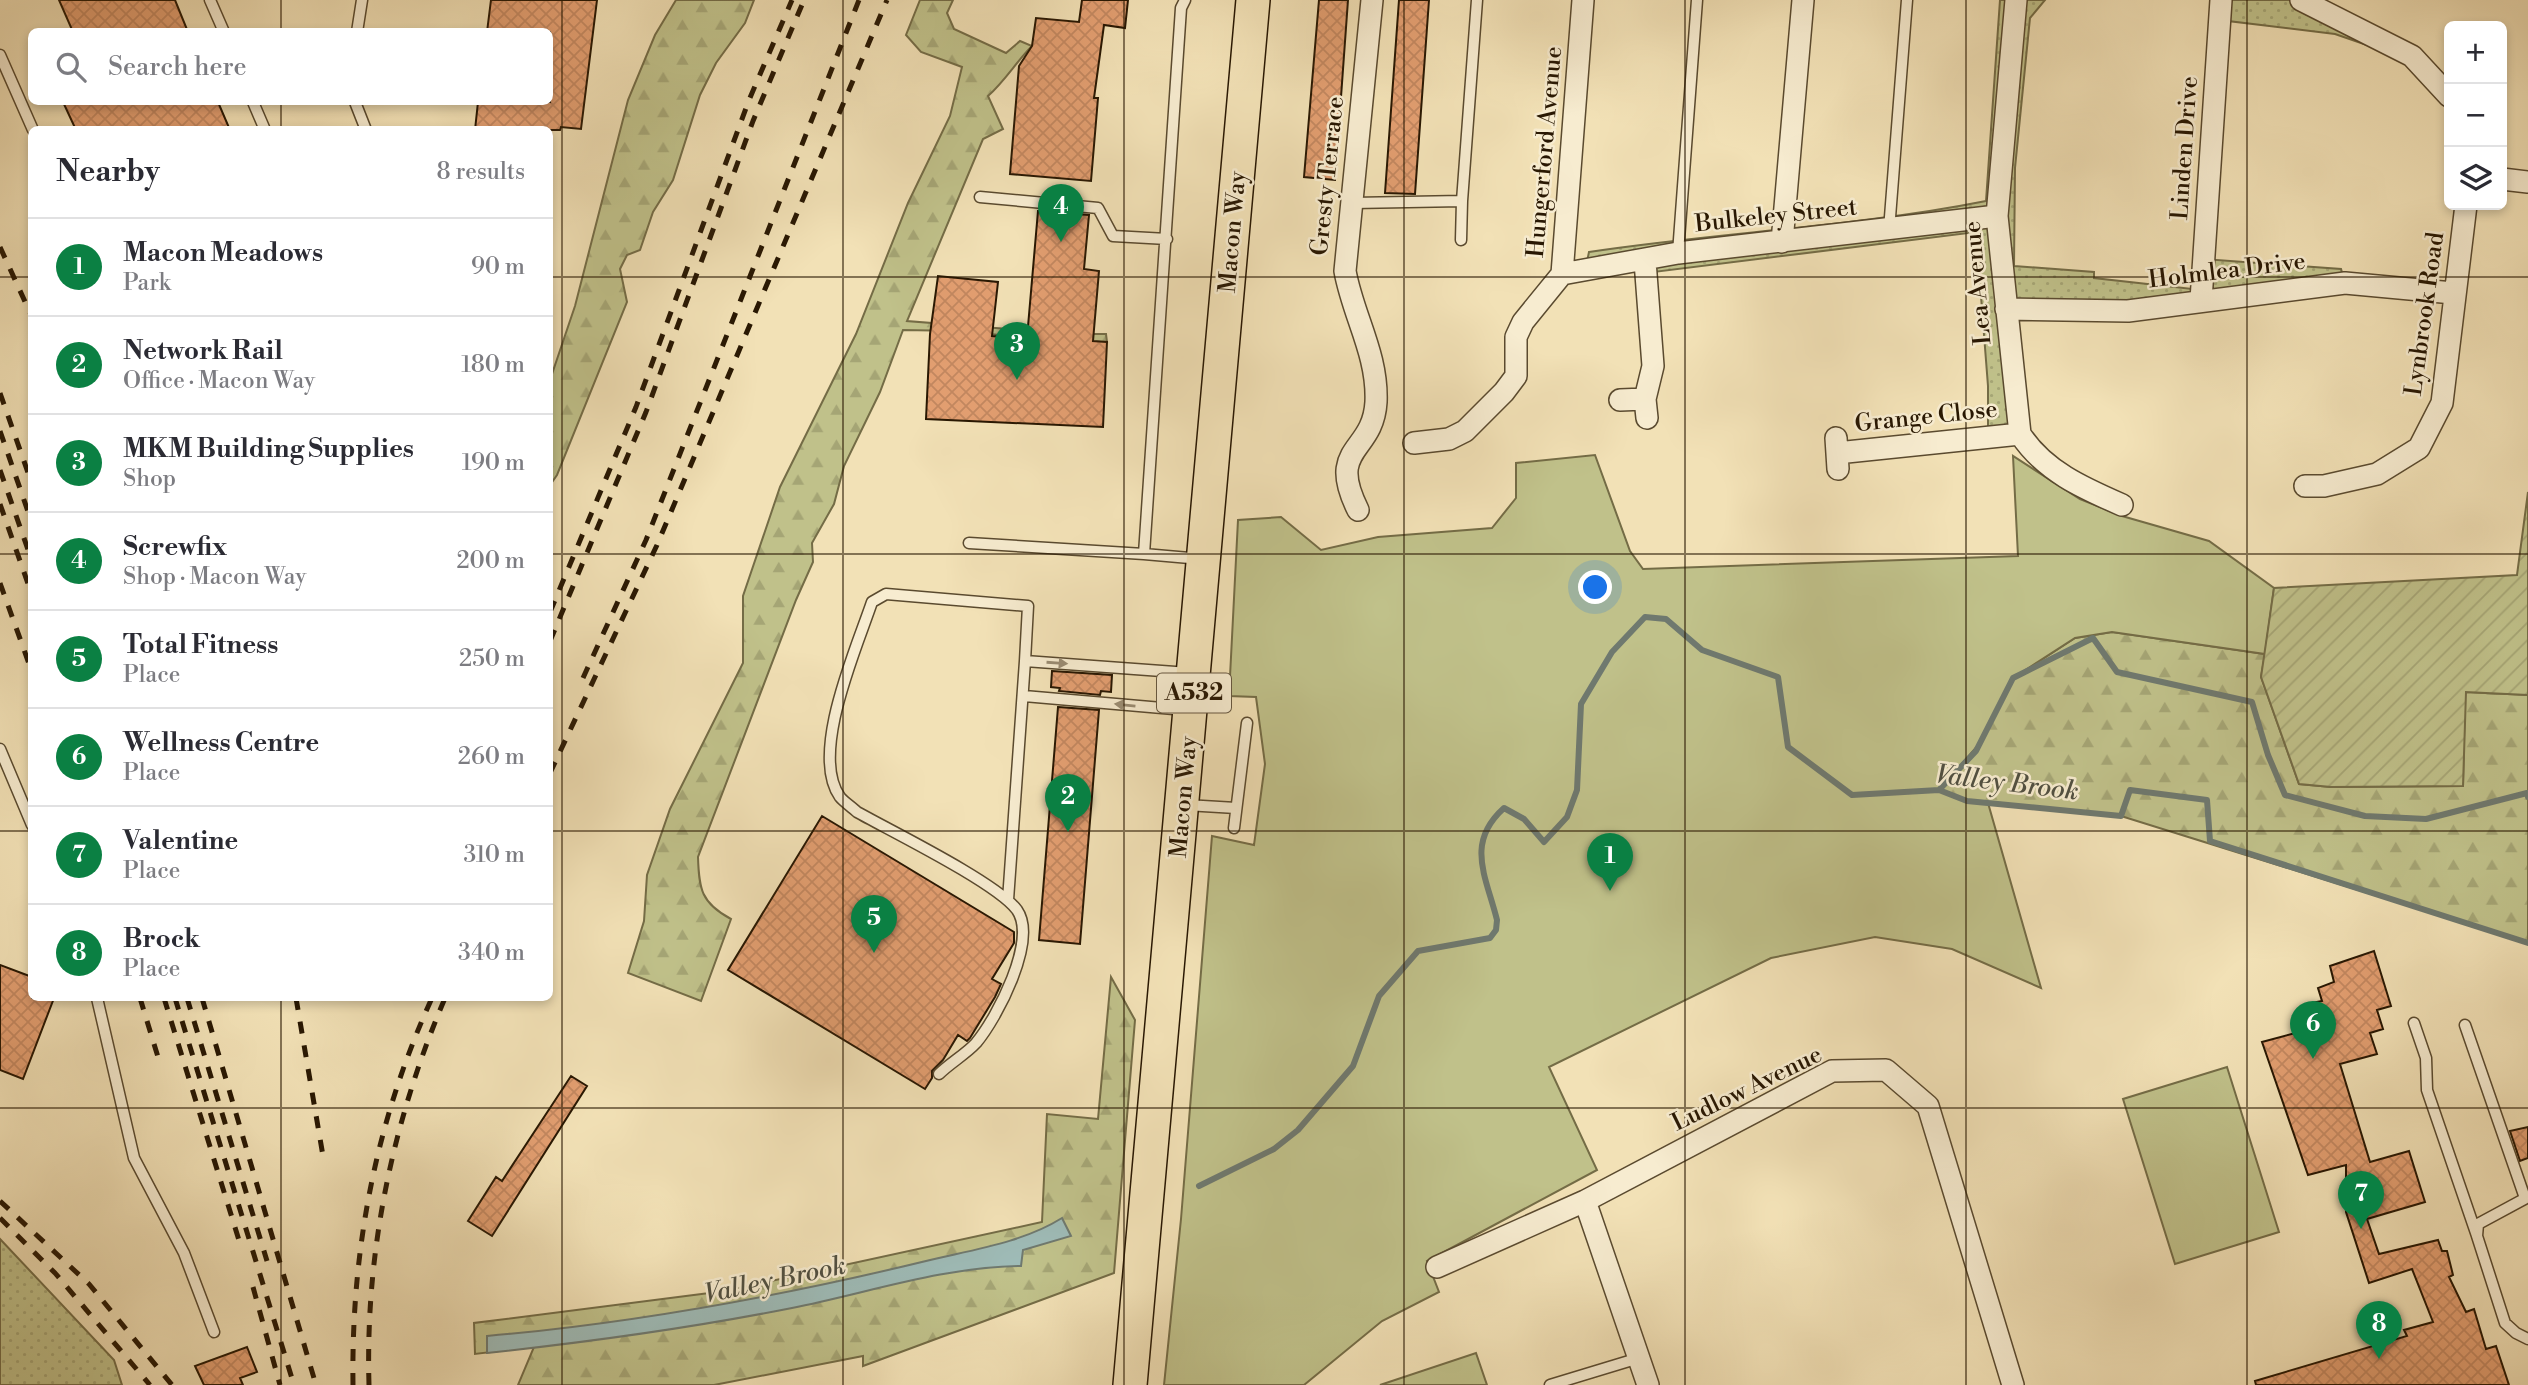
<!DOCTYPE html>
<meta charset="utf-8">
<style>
body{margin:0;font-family:"Libre Bodoni",serif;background:#f7f7f7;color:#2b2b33}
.controls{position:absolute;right:21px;top:21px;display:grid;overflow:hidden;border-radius:10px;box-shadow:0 4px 10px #0003}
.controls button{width:63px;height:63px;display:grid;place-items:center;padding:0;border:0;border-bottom:2px solid #e1e1e2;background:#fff;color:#2b2b33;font:35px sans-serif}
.you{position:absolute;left:1596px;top:588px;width:24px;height:24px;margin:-18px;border:5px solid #fff;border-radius:50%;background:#1a73e8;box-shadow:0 0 0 10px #1a73e833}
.badge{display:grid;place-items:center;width:46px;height:46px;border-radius:50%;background:#0b8043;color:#fff;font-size:23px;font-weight:700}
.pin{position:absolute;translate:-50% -58px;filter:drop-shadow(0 2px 4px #0008)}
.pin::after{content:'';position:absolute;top:37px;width:24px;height:21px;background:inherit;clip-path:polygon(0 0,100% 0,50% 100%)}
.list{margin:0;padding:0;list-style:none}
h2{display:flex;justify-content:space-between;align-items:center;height:91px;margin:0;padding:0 28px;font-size:30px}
h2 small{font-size:23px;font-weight:400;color:#7c7c81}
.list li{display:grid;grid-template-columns:46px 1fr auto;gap:21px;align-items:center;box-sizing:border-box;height:98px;padding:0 28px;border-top:2px solid #e1e1e2}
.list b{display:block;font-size:26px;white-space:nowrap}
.list p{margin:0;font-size:23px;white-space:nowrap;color:#7c7c81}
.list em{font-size:23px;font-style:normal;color:#7c7c81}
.icon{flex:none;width:38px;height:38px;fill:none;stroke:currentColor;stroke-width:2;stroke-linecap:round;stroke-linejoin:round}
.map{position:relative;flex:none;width:2528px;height:1385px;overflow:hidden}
.search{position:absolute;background:#fff;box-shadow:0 4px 10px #0003;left:28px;top:28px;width:525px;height:77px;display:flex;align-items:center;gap:18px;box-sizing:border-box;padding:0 24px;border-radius:10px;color:#7c7c81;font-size:26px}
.panel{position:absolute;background:#fff;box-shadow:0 4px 10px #0003;left:28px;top:126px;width:525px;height:875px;border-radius:10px}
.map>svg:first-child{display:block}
.grass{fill:url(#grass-dots);stroke:#746c46;stroke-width:2}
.forest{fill:url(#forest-firs);stroke:#746c46;stroke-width:2}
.park{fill:#c0c18a;stroke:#746c46;stroke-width:2}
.garden{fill:url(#garden-furrows);stroke:#746c46;stroke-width:2}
.water{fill:#9ebbb7;stroke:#6f796f;stroke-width:2}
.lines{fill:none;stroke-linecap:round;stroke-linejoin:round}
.stream{stroke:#6f796f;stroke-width:6}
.building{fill:url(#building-cross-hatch);stroke:#281702;stroke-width:2}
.service-casing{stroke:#5a4a2f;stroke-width:13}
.minor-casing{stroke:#5a4a2f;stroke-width:24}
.primary-casing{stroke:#281702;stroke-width:36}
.service{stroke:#f7ecd0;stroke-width:10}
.minor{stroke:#f7ecd0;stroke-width:21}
.primary{stroke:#f2e1b6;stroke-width:33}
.rail{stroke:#281702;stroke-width:5;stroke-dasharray:12 12;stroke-linecap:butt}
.oneway{fill:#9a8c73}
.grid{fill:none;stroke:#281702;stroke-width:2;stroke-opacity:0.55}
.labels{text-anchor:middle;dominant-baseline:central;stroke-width:5;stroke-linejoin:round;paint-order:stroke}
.shield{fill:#f7ecd0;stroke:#665740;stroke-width:2}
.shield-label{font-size:23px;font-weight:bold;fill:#281702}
.street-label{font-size:24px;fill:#281702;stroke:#f7ecd0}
.water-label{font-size:26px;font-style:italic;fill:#515041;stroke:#f7ecd0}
</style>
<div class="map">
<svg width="2528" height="1385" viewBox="0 0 2528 1385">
<defs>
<pattern id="grass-dots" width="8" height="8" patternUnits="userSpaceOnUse" patternTransform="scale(1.75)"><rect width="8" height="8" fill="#c0c18a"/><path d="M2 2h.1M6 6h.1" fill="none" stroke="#a5a575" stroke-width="1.8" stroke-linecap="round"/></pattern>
<pattern id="forest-firs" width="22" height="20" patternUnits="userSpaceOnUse" patternTransform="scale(1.75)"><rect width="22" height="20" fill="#c0c18a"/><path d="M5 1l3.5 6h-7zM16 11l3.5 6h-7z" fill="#a5a575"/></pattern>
<pattern id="garden-furrows" width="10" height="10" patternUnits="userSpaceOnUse" patternTransform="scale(1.75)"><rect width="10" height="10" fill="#c0c18a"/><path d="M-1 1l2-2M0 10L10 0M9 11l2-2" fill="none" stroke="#a5a575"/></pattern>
<pattern id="building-cross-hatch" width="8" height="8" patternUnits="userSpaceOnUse" patternTransform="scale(1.75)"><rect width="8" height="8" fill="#e29e70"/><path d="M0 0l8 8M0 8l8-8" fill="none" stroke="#c2875f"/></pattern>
</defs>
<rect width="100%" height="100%" fill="#f2e1b6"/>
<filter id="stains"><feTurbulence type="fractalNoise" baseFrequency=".00286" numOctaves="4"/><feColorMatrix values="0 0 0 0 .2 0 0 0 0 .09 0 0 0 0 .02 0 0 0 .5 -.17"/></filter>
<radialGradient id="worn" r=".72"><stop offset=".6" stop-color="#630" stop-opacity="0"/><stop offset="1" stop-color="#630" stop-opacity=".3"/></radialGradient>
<path class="grass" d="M2000,0H2045L2030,18L2015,168L2014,266L2094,272V278L2201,290L2204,259L2341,269L2345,283L2201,300L2007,309L2020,434L1988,437V386L1976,232L1646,273L1645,262L1585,271L1589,252C1721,232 1855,227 1986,201Z
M2221,0H2301L2390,53L2335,34L2220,20Z
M0,1239L114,1360L122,1385H0Z"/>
<path class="forest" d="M676,0H754L745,23L716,63L700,95L673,180L653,212L640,250L627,255L620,269L627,302L557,475L550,485V380L575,306L628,100L655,35Z
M920,0H953L947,13L954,29L1006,53L1020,41L1032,46C1016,62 1005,81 988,96L1003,129L983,139L907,321L1071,334H1106L1107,342L1082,344L961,331L903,330L880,392L844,466L834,504L812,543L813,562L796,600L698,857C699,889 701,903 731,919L701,1001L628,973L644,921L647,875L670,809L743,663V596L780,487L856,334L908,203L950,116L962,67L921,52L906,35Z
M2112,632L2265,654L2261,677L2299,784L2331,787L2463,786L2465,692L2528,695V943L2121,816L1967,801L1939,790L1976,751L2013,678L2075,638Z
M1111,977L1135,1020L1114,1273L863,1366V1356L714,1385H518L534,1347L475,1354L474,1323L725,1291L1042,1222L1047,1114L1098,1119Z"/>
<path class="park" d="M1595,455L1630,551L1643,569L2018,556L2013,456L2080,499L2122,516L2209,541L2274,588L2265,654L2112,632L2075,638L2013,678L1980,743L1939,790L1966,801L1988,803L2041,988L1952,949L1875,937L1771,958L1549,1067L1597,1170L1427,1261L1439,1292L1382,1321L1304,1385H1164L1181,1219L1212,836L1254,845L1265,764L1256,697L1229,696L1238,520L1281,517L1321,550L1378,537L1492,528L1516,498V463Z
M2227,1067L2279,1232L2175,1264L2123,1099Z
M1476,1353L1487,1385H1380Z"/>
<path class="garden" d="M2528,492V695L2466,692L2463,786L2331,787L2299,784L2261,677L2274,588L2517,575Z"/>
<path class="water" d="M1062,1218L1071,1236L1023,1250L1021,1266C942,1267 868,1293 792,1308C691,1328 589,1342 487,1353V1336C634,1323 782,1296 926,1261C971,1250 1022,1243 1062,1218Z"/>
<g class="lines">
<path class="stream" d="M1939,790L1976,751L2013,678L2093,638L2117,672L2252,702L2268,755L2285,795L2365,816L2426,819L2527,793L2528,797
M1199,1186L1274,1149L1298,1130L1353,1066L1379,996L1418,951L1490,938L1496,930L1497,920C1486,876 1465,843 1504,808L1524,819L1544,842L1567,817L1577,790L1581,704L1612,652L1645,617L1666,619L1702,650L1778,677L1788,747L1852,795L1939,790L1967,801L2121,816L2130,790L2207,800L2210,841L2528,943"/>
</g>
<path class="building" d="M59,0H175L188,32H73Z
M491,0H597L581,129L561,127L560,130H475L478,102H550V32H487Z
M1082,0H1128L1125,28L1104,25L1094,98H1098L1091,181L1010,174L1019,66L1032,46L1036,18L1079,22Z
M1319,0H1348L1335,180L1304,177Z
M1399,0H1429L1415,194L1385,193Z
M63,102H218L230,130H76Z
M1038,211L1089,215L1084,269L1099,271L1093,341L1107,342L1103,427L926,419L930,334L938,276L998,282L992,336L1027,338Z
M1052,671L1112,675L1111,692L1101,691L1100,695L1059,691L1060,688L1051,687Z
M1058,707L1099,710L1080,944L1039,940Z
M822,816L1014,932V943L992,979L1001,984L995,997L970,1038L967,1041L958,1035L943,1060L932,1071V1078L925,1089L728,970Z
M2374,951L2391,1006L2377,1010L2383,1029L2370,1033L2377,1054L2340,1064L2370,1162L2409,1151L2425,1202L2367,1219L2379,1254L2438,1240L2442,1251H2447L2453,1275L2449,1277L2466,1312L2474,1309L2486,1349L2496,1346L2509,1385H2256L2255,1381L2407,1336L2404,1330L2433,1322L2412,1269L2369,1283L2346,1212V1165L2308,1175L2262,1042L2314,1028L2306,1004L2322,1001L2318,988L2334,982L2330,966Z
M0,965L32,977V998H54L23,1079L0,1070Z
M571,1076L587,1086L492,1236L468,1221L496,1177L502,1181Z
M2528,1127V1158L2520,1161L2510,1131Z
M247,1347L257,1372L240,1378L243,1385H204L195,1366Z"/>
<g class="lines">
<defs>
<path id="service" d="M210,0L224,32
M1185,0L1181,8L1144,554L1201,559
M357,32L362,0
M0,55L33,130
M253,102L265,130
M355,102L366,130
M980,197L1098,208L1113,236L1167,239
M1353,203L1462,201L1477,0
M1889,230L1907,0
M1461,240L1462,201
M1678,253L1697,0
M969,543L1144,554
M1024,696L1185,710
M0,749L32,825
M1186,805L1236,808
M1234,828L1247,723
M1008,900L1025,661L1189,673
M97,998L134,1158L184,1253L214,1332
M2414,1023L2426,1058L2427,1090L2477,1236
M2465,1025L2525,1198
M939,1074C950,1063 966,1054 976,1043C997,1018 1038,940 1017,910C997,883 891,831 857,812C852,807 844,802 840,797C809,754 857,647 872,602L886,594L1028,606L1025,661
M2528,1197L2478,1224L2477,1236L2505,1323L2516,1333L2528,1339
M1550,1385L1639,1358"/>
<path id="minor" d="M2016,0L1997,216L2020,434C2044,471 2083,488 2122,505
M2301,0L2412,56L2449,96
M2502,179L2528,182
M1782,242L1803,0
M1645,261L1653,366L1645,399L1647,418
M1562,274L1678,253L1997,216
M2201,300L2221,0
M2006,309L2128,311L2345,283L2453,293
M1620,400L1645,399
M1836,438L1838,469
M1414,443L1449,439L1465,431L1504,392L1516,376V337L1523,322L1562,274L1583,0
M1837,453L2020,434
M2305,486H2324L2377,474L2419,448L2442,403L2466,205
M1358,510C1326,446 1373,454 1376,402C1378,354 1353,316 1345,271L1372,0
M1585,1201L1648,1385
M1437,1267L1585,1201L1832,1071L1886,1070L1928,1106L2013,1385"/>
<path id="primary" d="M1130,1385L1253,0"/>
</defs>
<use href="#service" class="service-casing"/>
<use href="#minor" class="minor-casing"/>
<use href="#primary" class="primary-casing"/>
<use href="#service" class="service"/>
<use href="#minor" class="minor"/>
<use href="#primary" class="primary"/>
<path class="rail" d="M0,247L32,317
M0,393L32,484
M0,431L32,523
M0,470L32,561
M0,504L32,595
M0,583L32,672
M550,612L636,407L749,100L792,0
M550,641L646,412L753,121L804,0
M583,678L646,540L859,0
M550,773L657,545L887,0
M140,998L158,1057
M164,998L242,1250
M175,998L294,1385
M187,998L267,1261
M202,998L316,1385
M296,998L323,1156
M0,1201L89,1284L172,1385
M0,1218L55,1273L150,1385
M253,1287L280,1385
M353,1385C351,1250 376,1120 432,998
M369,1385C365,1251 393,1120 445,998"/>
</g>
<defs><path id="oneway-solid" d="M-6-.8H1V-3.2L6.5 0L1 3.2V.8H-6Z" transform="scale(1.75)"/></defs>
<g class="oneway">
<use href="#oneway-solid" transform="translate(1057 663) rotate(4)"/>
<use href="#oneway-solid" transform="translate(1125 705) rotate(-174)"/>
</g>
<path class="grid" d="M281,0V32M562,0V1385M843,0V1385M1124,0V1385M1404,0V1385M1685,0V1385M1966,0V1385M2247,0V1385M281,102V130M0,277H32M550,277H2528M0,554H32M550,554H2528M0,831H32M550,831H2528M281,998V1385M0,1108H2528"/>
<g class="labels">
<rect class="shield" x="1157" y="673.5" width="74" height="39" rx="5"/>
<g class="shield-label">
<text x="1194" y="693">A532</text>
</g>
<g class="street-label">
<text transform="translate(2185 148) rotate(-86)">Linden Drive</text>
<text transform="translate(1545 152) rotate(-85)">Hungerford Avenue</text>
<text transform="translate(1328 176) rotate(-84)">Gresty Terrace</text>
<text transform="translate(1776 216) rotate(-6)">Bulkeley Street</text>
<text transform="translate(1233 232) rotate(-85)">Macon Way</text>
<text transform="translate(2227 271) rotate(-7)">Holmlea Drive</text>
<text transform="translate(1978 283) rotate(-95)">Lea Avenue</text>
<text transform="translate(2425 314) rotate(-82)">Lynbrook Road</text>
<text transform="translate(1926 417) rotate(-6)">Grange Close</text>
<text transform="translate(1184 797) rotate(-85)">Macon Way</text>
<text transform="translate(1747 1089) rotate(-26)">Ludlow Avenue</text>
</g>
<g class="water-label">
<text transform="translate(2007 783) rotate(7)">Valley Brook</text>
<text transform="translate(775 1280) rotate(-12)">Valley Brook</text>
</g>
</g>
<rect width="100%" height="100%" filter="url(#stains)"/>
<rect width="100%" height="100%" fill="url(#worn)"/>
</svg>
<div class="controls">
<button>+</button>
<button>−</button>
<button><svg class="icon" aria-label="layers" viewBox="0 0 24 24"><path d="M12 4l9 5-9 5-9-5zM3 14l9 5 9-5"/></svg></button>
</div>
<div class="you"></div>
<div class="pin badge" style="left:1610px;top:891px">1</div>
<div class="pin badge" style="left:1068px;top:832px">2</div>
<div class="pin badge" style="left:1017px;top:380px">3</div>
<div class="pin badge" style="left:1061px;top:242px">4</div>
<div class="pin badge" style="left:874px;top:953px">5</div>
<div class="pin badge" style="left:2313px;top:1059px">6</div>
<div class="pin badge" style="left:2361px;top:1229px">7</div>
<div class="pin badge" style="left:2379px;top:1359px">8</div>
<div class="search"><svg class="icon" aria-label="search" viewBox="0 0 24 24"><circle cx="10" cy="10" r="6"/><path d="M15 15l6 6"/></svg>Search here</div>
<section class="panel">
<h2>Nearby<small>8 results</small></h2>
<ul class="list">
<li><span class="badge">1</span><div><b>Macon Meadows</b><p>Park</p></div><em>90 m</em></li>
<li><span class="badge">2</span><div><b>Network Rail</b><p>Office · Macon Way</p></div><em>180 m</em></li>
<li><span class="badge">3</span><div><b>MKM Building Supplies</b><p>Shop</p></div><em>190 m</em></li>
<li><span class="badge">4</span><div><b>Screwfix</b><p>Shop · Macon Way</p></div><em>200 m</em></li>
<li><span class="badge">5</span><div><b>Total Fitness</b><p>Place</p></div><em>250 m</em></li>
<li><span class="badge">6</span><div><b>Wellness Centre</b><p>Place</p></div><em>260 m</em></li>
<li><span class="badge">7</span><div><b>Valentine</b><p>Place</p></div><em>310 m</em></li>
<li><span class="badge">8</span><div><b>Brock</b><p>Place</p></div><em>340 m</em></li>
</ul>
</section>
</div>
